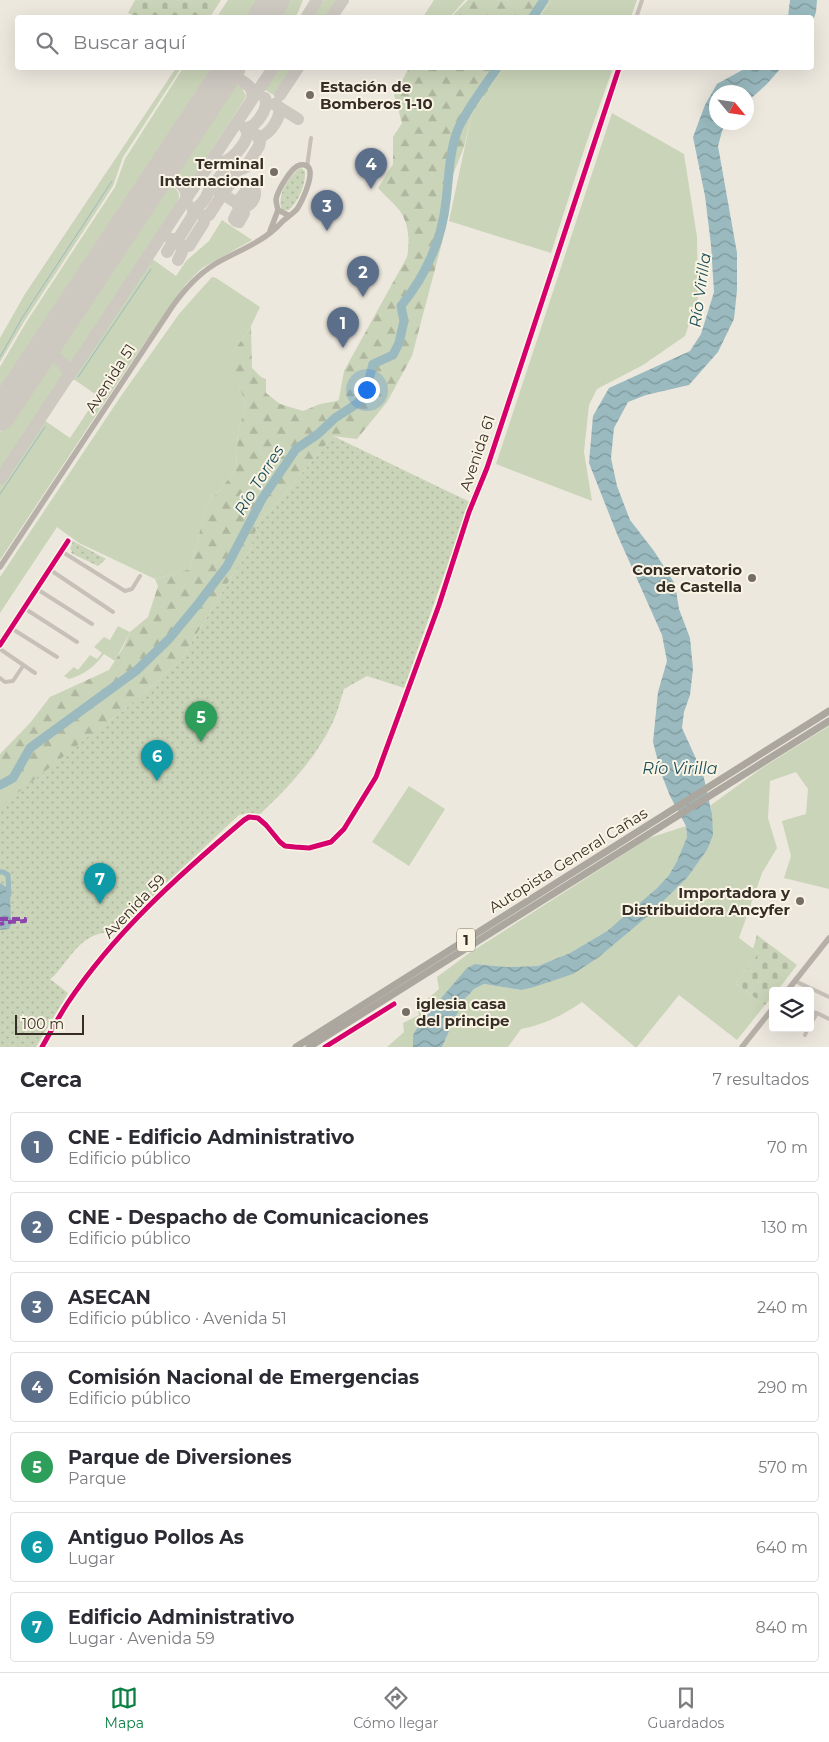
<!DOCTYPE html>
<html lang="es">
<meta charset="utf-8">
<style>
body{margin:0;font-family:Montserrat,sans-serif;background:#f7f7f7;color:#2b2b33}
.controls{position:absolute;right:15px;bottom:15px;display:grid;overflow:hidden;border-radius:5px;box-shadow:0 5px 20px #0002}
.controls button{width:45px;height:45px;display:grid;place-items:center;padding:0;border:0;border-bottom:1px solid #e1e1e2;background:#fff;color:#2b2b33;font:25px sans-serif}
.compass{position:absolute;left:709px;top:85px;width:45px;height:45px;border-radius:50%;background:#fff;box-shadow:0 5px 20px #0002;rotate:119deg}
.scale{position:absolute;left:15px;bottom:12px;width:69px;box-sizing:border-box;padding-left:5px;border:2px solid #362d26;border-top:0;font-size:14px;line-height:18px;white-space:nowrap;color:#362d26;-webkit-text-stroke:4px #faf4e5;paint-order:stroke}
.you{position:absolute;left:366px;top:389px;width:18px;height:18px;margin:-12px;border:4px solid #fff;border-radius:50%;background:#1a73e8;box-shadow:0 0 0 8px #1a73e833}
.badge{display:grid;place-items:center;width:32px;height:32px;border-radius:50%;background:#0b8043;color:#fff;font-size:16px;font-weight:700}
.pin{position:absolute;translate:-50% -41px;filter:drop-shadow(0 1px 2px #0008)}
.pin::after{content:'';position:absolute;top:26px;width:18px;height:15px;background:inherit;clip-path:polygon(0 0,100% 0,50% 100%)}
.list{margin:0;padding:0;list-style:none}
h2{display:flex;justify-content:space-between;align-items:center;height:65px;margin:0;padding:0 20px;font-size:21px}
h2 small{font-size:16px;font-weight:400;color:#7c7c81}
.list li{display:grid;grid-template-columns:32px 1fr auto;gap:15px;align-items:center;box-sizing:border-box;height:70px;margin:0 10px 10px;padding:0 10px;border:1px solid #e1e1e2;border-radius:5px}
.list b{display:block;font-size:19px;white-space:nowrap}
.list p{margin:0;font-size:16px;white-space:nowrap;color:#7c7c81}
.list em{font-size:16px;font-style:normal;color:#7c7c81}
.icon{flex:none;width:28px;height:28px;fill:none;stroke:currentColor;stroke-width:2;stroke-linecap:round;stroke-linejoin:round}
.map{position:relative;flex:none;width:829px;height:1047px;overflow:hidden}
.search{position:absolute;background:#fff;box-shadow:0 5px 20px #0002;left:15px;right:15px;top:15px;height:55px;display:flex;align-items:center;gap:12px;box-sizing:border-box;padding:0 18px;border-radius:5px;color:#7c7c81;font-size:19px}
.sheet{height:625px;background:#fff}
nav{display:flex;justify-content:space-around;align-items:center;box-sizing:border-box;height:70px;border-top:1px solid #e1e1e2;background:#fff;font-size:14px;color:#7c7c81}
nav a{display:grid;justify-items:center;gap:2px}
nav .on{color:#0b8043}
.map>svg:first-child{display:block}
.green{fill:#cad4b8}
.forest{fill:url(#forest-firs)}
.cemetery{fill:url(#cemetery-stones)}
.park{fill:url(#park-dots)}
.water{fill:url(#water-waves)}
.lines{fill:none;stroke-linecap:round;stroke-linejoin:round}
.stream{stroke:#9ababf;stroke-width:1}
.canal{stroke:#9ababf;stroke-width:5}
.river{stroke:#9ababf;stroke-width:9}
.taxiway{stroke:#cdc8c0;stroke-width:12}
.runway{stroke:#cdc8c0;stroke-width:31}
.street{stroke:#c6c0b8;stroke-width:4}
.secondary{stroke:#b7b0a8;stroke-width:5.5}
.highway{stroke:#aca79e;stroke-width:7}
.quiet{stroke:#8e44ad;stroke-width:4;stroke-dasharray:8 4;stroke-linecap:butt}
.cycleway-casing{stroke:#faf4e5;stroke-width:8}
.cycleway{stroke:#d6006c;stroke-width:5}
.poi-dot{fill:#766e66;stroke:#faf4e5;stroke-width:2}
.labels{text-anchor:middle;dominant-baseline:central;stroke-width:4;stroke-linejoin:round;paint-order:stroke}
.shield{fill:#faf4e5;stroke:#71695f;stroke-width:1}
.shield-label{font-size:14px;font-weight:bold;fill:#362d26}
.poi-label{font-size:15px;font-weight:bold;fill:#362d26;stroke:#faf4e5;text-anchor:end}
.street-label{font-size:15px;fill:#362d26;stroke:#faf4e5}
.water-label{font-size:16px;font-style:italic;fill:#194d5a;stroke:#faf4e5}
</style>
<div class="map">
<svg width="829" height="1047" viewBox="0 0 829 1047">
<defs>
<pattern id="forest-firs" width="22" height="20" patternUnits="userSpaceOnUse" patternTransform="scale(1.25)"><rect width="22" height="20" fill="#cad4b8"/><path d="M5 1l3.5 6h-7zM16 11l3.5 6h-7z" fill="#aeb69e"/></pattern>
<pattern id="cemetery-stones" width="16" height="16" patternUnits="userSpaceOnUse" patternTransform="scale(1.25)"><rect width="16" height="16" fill="#cad4b8"/><path d="M2 7V4a2 2 0 0 1 4 0v3zM10 15v-3a2 2 0 0 1 4 0v3z" fill="#aeb69e"/></pattern>
<pattern id="park-dots" width="8" height="8" patternUnits="userSpaceOnUse" patternTransform="scale(1.25)"><rect width="8" height="8" fill="#cad4b8"/><path d="M2 2h.1M6 6h.1" fill="none" stroke="#aeb69e" stroke-width="1.8" stroke-linecap="round"/></pattern>
<pattern id="water-waves" width="16" height="10" patternUnits="userSpaceOnUse" patternTransform="scale(1.25)"><rect width="16" height="10" fill="#9ababf"/><path d="M0 5q4-4 8 0t8 0" fill="none" stroke="#7e989b"/></pattern>
</defs>
<rect width="100%" height="100%" fill="#ede8de"/>
<path class="green" d="M228,0H263L251,17H217Z
M287,0H303L296,17H276Z
M324,0H338L327,17H312Z
M434,0H465L450,17H423Z
M551,0H637L631,17L539,18Z
M176,68H181L123,157L113,186L25,320L0,362V338L25,294Z
M183,68H218L0,396V367L27,321L115,187L125,159Z
M279,68H294L275,96L264,89Z
M504,68H613L586,144L551,253L449,221L472,113Z
M233,85H237L242,88L246,96L244,100L194,177C187,182 182,180 177,175V165L228,88Z
M612,113L684,154L697,237L698,298L685,336L643,365L597,389L589,405L584,452L592,501L496,464Z
M169,186C177,188 182,193 177,202L178,203L74,361C67,363 59,358 55,352L56,348L161,190Z
M222,220L252,240L202,268L186,284L132,361L0,560V486L44,420L70,438L98,396L72,378L151,258L176,276L186,261L209,241Z
M212,277L216,278L260,307L251,326L232,354L239,385L246,406L238,431L236,470L206,507L190,569L155,579L79,543L57,527L0,613V577L121,396L179,314Z
M49,360C56,361 63,367 65,374L0,472V432Z
M118,626L130,632L115,661L104,654C95,666 84,675 69,679L64,676L74,667L78,670L90,655L97,659L102,653L94,647L104,637L110,640Z
M829,726V889L784,878L791,856L782,821L806,814L808,789L796,772L770,781L768,818L777,848L762,873L739,938L759,953L735,983L765,1005L737,1040L679,995L637,1047H635L582,1002C563,1015 544,1025 521,1029L508,1047H442L463,1001L474,989L484,984L520,990L599,957L648,916L687,878L707,850L712,835L711,805L762,768Z
M409,786L445,809L409,866L372,842Z
M686,826L687,837L677,861L669,875L657,888L607,931L570,953L538,966L507,967L475,964L419,1024L413,1035V1047H387L404,1032L403,1023L419,1015L417,1008L439,989L437,977L468,954L649,838Z"/>
<path class="forest" d="M468,0H551L539,17H451Z
M409,68H504L472,113L464,147L452,177L443,239L412,356L387,402L357,439L333,436L272,509L259,521L250,550L232,576L181,660L123,711L109,721L0,831V754L30,723L50,697L109,670L123,648L130,632L148,617L158,586L155,579L190,569L206,507L236,470L238,431L246,406L239,385L230,378L232,354L251,326L252,368L261,377L266,379V393L280,404L303,411L320,404L337,401L339,399L344,371L407,257C410,242 409,224 400,211C394,203 385,196 378,188L393,164V137L402,123L394,95Z"/>
<path class="cemetery" d="M135,0H221L210,17L138,18L128,13Z
M757,935L797,965L777,991H773V996L765,1005L735,983L759,953L753,949Z"/>
<path class="park" d="M301,168L305,171C306,184 299,201 289,210H282C276,197 289,174 301,168Z
M333,436L470,502L404,688L367,676L344,689C340,701 337,715 331,726C314,760 287,789 260,814L249,813L239,815L165,884L119,931C82,932 77,949 55,975L50,979L68,993L36,1047H0V807L94,732L123,711L181,660L232,576L250,550L259,521L272,509Z
M73,541L106,559L98,566L71,553L72,551L70,549Z"/>
<path class="water" d="M790,0H817L816,12L812,24V18L788,17Z
M746,68H781L766,85L747,102L746,92H716V122L728,123L723,128L718,146L737,253V290L734,319L718,352L689,385L646,395L628,402L614,428L611,458L617,486L630,520L654,551L675,584L679,609L690,638L693,669L690,695L684,712L682,728L703,774L712,814L713,835L707,850L687,878L648,916L599,957L573,974L534,987L521,990L484,984L474,989L463,1001L442,1047H413V1035L419,1024L467,968L475,964L507,967L538,966L570,953L607,931L657,888L669,875L677,861L687,837L686,826L670,796L661,773L653,742L658,692L667,661L662,635L617,534L589,463L593,416L609,388L690,351L701,334L714,292L711,245L705,196L693,137L705,105L717,84Z
M0,883L8,888L10,892L11,925L9,929L0,930Z"/>
<g class="lines">
<path class="stream" d="M0,357L22,318L112,181
M78,377L151,269
M0,494L45,427"/>
<path class="canal" d="M0,872H3L8,875L9,895"/>
<path class="river" d="M532,18L544,0
M0,785L13,778L30,748L137,670L169,639L198,604L227,566L262,499L296,449L318,434L335,418L358,403L367,387L373,364L393,355L399,343L404,321L401,306C426,275 442,240 446,201C449,178 449,152 458,129C468,107 484,87 497,68"/>
<path class="taxiway" d="M306,18L317,0
M331,18L343,0
M232,68C235,84 255,80 252,99
M222,79L228,76H235
M280,95L298,68
M274,104L298,119
M253,133L260,137C270,134 283,116 278,106
M166,164C166,183 180,177 185,190C187,194 186,198 187,203
M156,179L162,176H169
M215,189L243,207C250,207 256,198 255,191L251,188H248L240,199L235,202
M237,203L239,209L234,219L236,221L239,222L244,213L243,207
M167,252L172,244L171,239H177L180,236L193,215V209C201,207 210,194 209,185C217,184 226,169 225,161C233,159 245,144 247,136C248,132 246,130 245,128C256,128 269,108 265,98
M178,260L182,252V246H189L204,222V216L209,215L220,198V192C228,190 235,178 237,170L235,168L242,169L246,167L259,146L260,141L257,136
M49,340V352L65,365L69,376
M0,479L273,68"/>
<path class="runway" d="M263,18L274,0
M0,415L230,68"/>
<path class="street" d="M636,18L642,0
M307,167L311,138
M61,551L125,591L132,589L140,576
M49,569L113,612
M37,589L92,624
M24,608L77,642
M11,628L57,657
M0,645L68,541
M0,649L35,673
M0,678L5,682L13,681L23,666
M795,981L829,997
M810,1012L817,1013L829,1019
M810,1025L817,1013
M805,1035L808,1028
M42,1047C50,1033 58,1018 67,1004C114,933 179,875 244,820L249,817L258,818L266,825L280,842L285,846L295,847L309,848L331,842L344,829L376,777L439,605L469,512L487,468L619,68
M325,1047L394,1004"/>
<path class="secondary" d="M270,231L278,210
M0,567L172,307C184,290 197,275 215,264C237,251 262,243 280,224C285,218 292,215 297,209C302,202 322,161 300,165C291,167 278,190 276,199C276,203 277,206 278,210L288,215
M787,991L829,938
M742,1047L773,1008"/>
<path class="highway" d="M296,1047L829,711
M309,1047L829,721"/>
<path class="quiet" d="M0,919H25V921L8,922L0,924"/>
<defs>
<path id="cycleway" d="M0,645L68,541
M42,1047C50,1033 58,1018 67,1004C114,933 179,875 244,820L249,817L258,818L266,825L280,842L285,846L295,847L309,848L331,842L344,829L376,777L439,605L469,512L487,468L619,68
M325,1047L394,1004"/>
</defs>
<use href="#cycleway" class="cycleway-casing"/>
<use href="#cycleway" class="cycleway"/>
</g>
<g class="poi-dot">
<circle cx="310" cy="95" r="5"/>
<circle cx="274" cy="172" r="5"/>
<circle cx="752" cy="578" r="5"/>
<circle cx="800" cy="901" r="5"/>
<circle cx="406" cy="1012" r="5"/>
</g>
<g class="labels">
<rect class="shield" x="457" y="928.5" width="18" height="23" rx="4"/>
<g class="shield-label">
<text x="466" y="940">1</text>
</g>
<g class="poi-label">
<text x="320" y="86" text-anchor="start">Estación de<tspan x="320" dy="17">Bomberos 1-10</tspan></text>
<text x="264" y="163">Terminal<tspan x="264" dy="17">Internacional</tspan></text>
<text x="742" y="569">Conservatorio<tspan x="742" dy="17">de Castella</tspan></text>
<text x="790" y="892">Importadora y<tspan x="790" dy="17">Distribuidora Ancyfer</tspan></text>
<text x="416" y="1003" text-anchor="start">iglesia casa<tspan x="416" dy="17">del principe</tspan></text>
</g>
<g class="street-label">
<text transform="translate(110 378) rotate(-57)">Avenida 51</text>
<text transform="translate(477 453) rotate(-71)">Avenida 61</text>
<text transform="translate(568 860) rotate(-32)">Autopista General Cañas</text>
<text transform="translate(134 906) rotate(-46)">Avenida 59</text>
</g>
<g class="water-label">
<text transform="translate(700 290) rotate(-82)">Río Virilla</text>
<text transform="translate(259 480) rotate(-58)">Río Torres</text>
<text x="680" y="768">Río Virilla</text>
</g>
</g>
</svg>
<div class="controls">
<button><svg class="icon" aria-label="layers" viewBox="0 0 24 24"><path d="M12 4l9 5-9 5-9-5zM3 14l9 5 9-5"/></svg></button>
</div>
<svg class="compass" viewBox="-18 -18 36 36"><path d="M0-13l5 13h-10z" fill="#e53935"/><path d="M0 13l5-13h-10z" fill="#7c7c81"/></svg>
<div class="scale">100 m</div>
<div class="you"></div>
<div class="pin badge" style="left:343px;top:348px;background:#5c6f8a">1</div>
<div class="pin badge" style="left:363px;top:297px;background:#5c6f8a">2</div>
<div class="pin badge" style="left:327px;top:231px;background:#5c6f8a">3</div>
<div class="pin badge" style="left:371px;top:189px;background:#5c6f8a">4</div>
<div class="pin badge" style="left:201px;top:742px;background:#2e9e5b">5</div>
<div class="pin badge" style="left:157px;top:781px;background:#0f9aa8">6</div>
<div class="pin badge" style="left:100px;top:904px;background:#0f9aa8">7</div>
<div class="search"><svg class="icon" aria-label="search" viewBox="0 0 24 24"><circle cx="10" cy="10" r="6"/><path d="M15 15l6 6"/></svg>Buscar aquí</div>
</div>
<section class="sheet">
<h2>Cerca<small>7 resultados</small></h2>
<ul class="list">
<li><span class="badge" style="background:#5c6f8a">1</span><div><b>CNE - Edificio Administrativo</b><p>Edificio público</p></div><em>70 m</em></li>
<li><span class="badge" style="background:#5c6f8a">2</span><div><b>CNE - Despacho de Comunicaciones</b><p>Edificio público</p></div><em>130 m</em></li>
<li><span class="badge" style="background:#5c6f8a">3</span><div><b>ASECAN</b><p>Edificio público · Avenida 51</p></div><em>240 m</em></li>
<li><span class="badge" style="background:#5c6f8a">4</span><div><b>Comisión Nacional de Emergencias</b><p>Edificio público</p></div><em>290 m</em></li>
<li><span class="badge" style="background:#2e9e5b">5</span><div><b>Parque de Diversiones</b><p>Parque</p></div><em>570 m</em></li>
<li><span class="badge" style="background:#0f9aa8">6</span><div><b>Antiguo Pollos As</b><p>Lugar</p></div><em>640 m</em></li>
<li><span class="badge" style="background:#0f9aa8">7</span><div><b>Edificio Administrativo</b><p>Lugar · Avenida 59</p></div><em>840 m</em></li>
</ul>
</section>
<nav>
<a class="on"><svg class="icon" aria-label="map" viewBox="0 0 24 24"><path d="M3 6l6-2 6 2 6-2v14l-6 2-6-2-6 2zM9 4v14M15 6v14"/></svg>Mapa</a>
<a><svg class="icon" aria-label="directions" viewBox="0 0 24 24"><path d="M12 3l9 9-9 9-9-9zM9 14v-3h6M13 9l2 2-2 2"/></svg>Cómo llegar</a>
<a><svg class="icon" aria-label="saved" viewBox="0 0 24 24"><path d="M7 4h10v16l-5-4-5 4z"/></svg>Guardados</a>
</nav>
